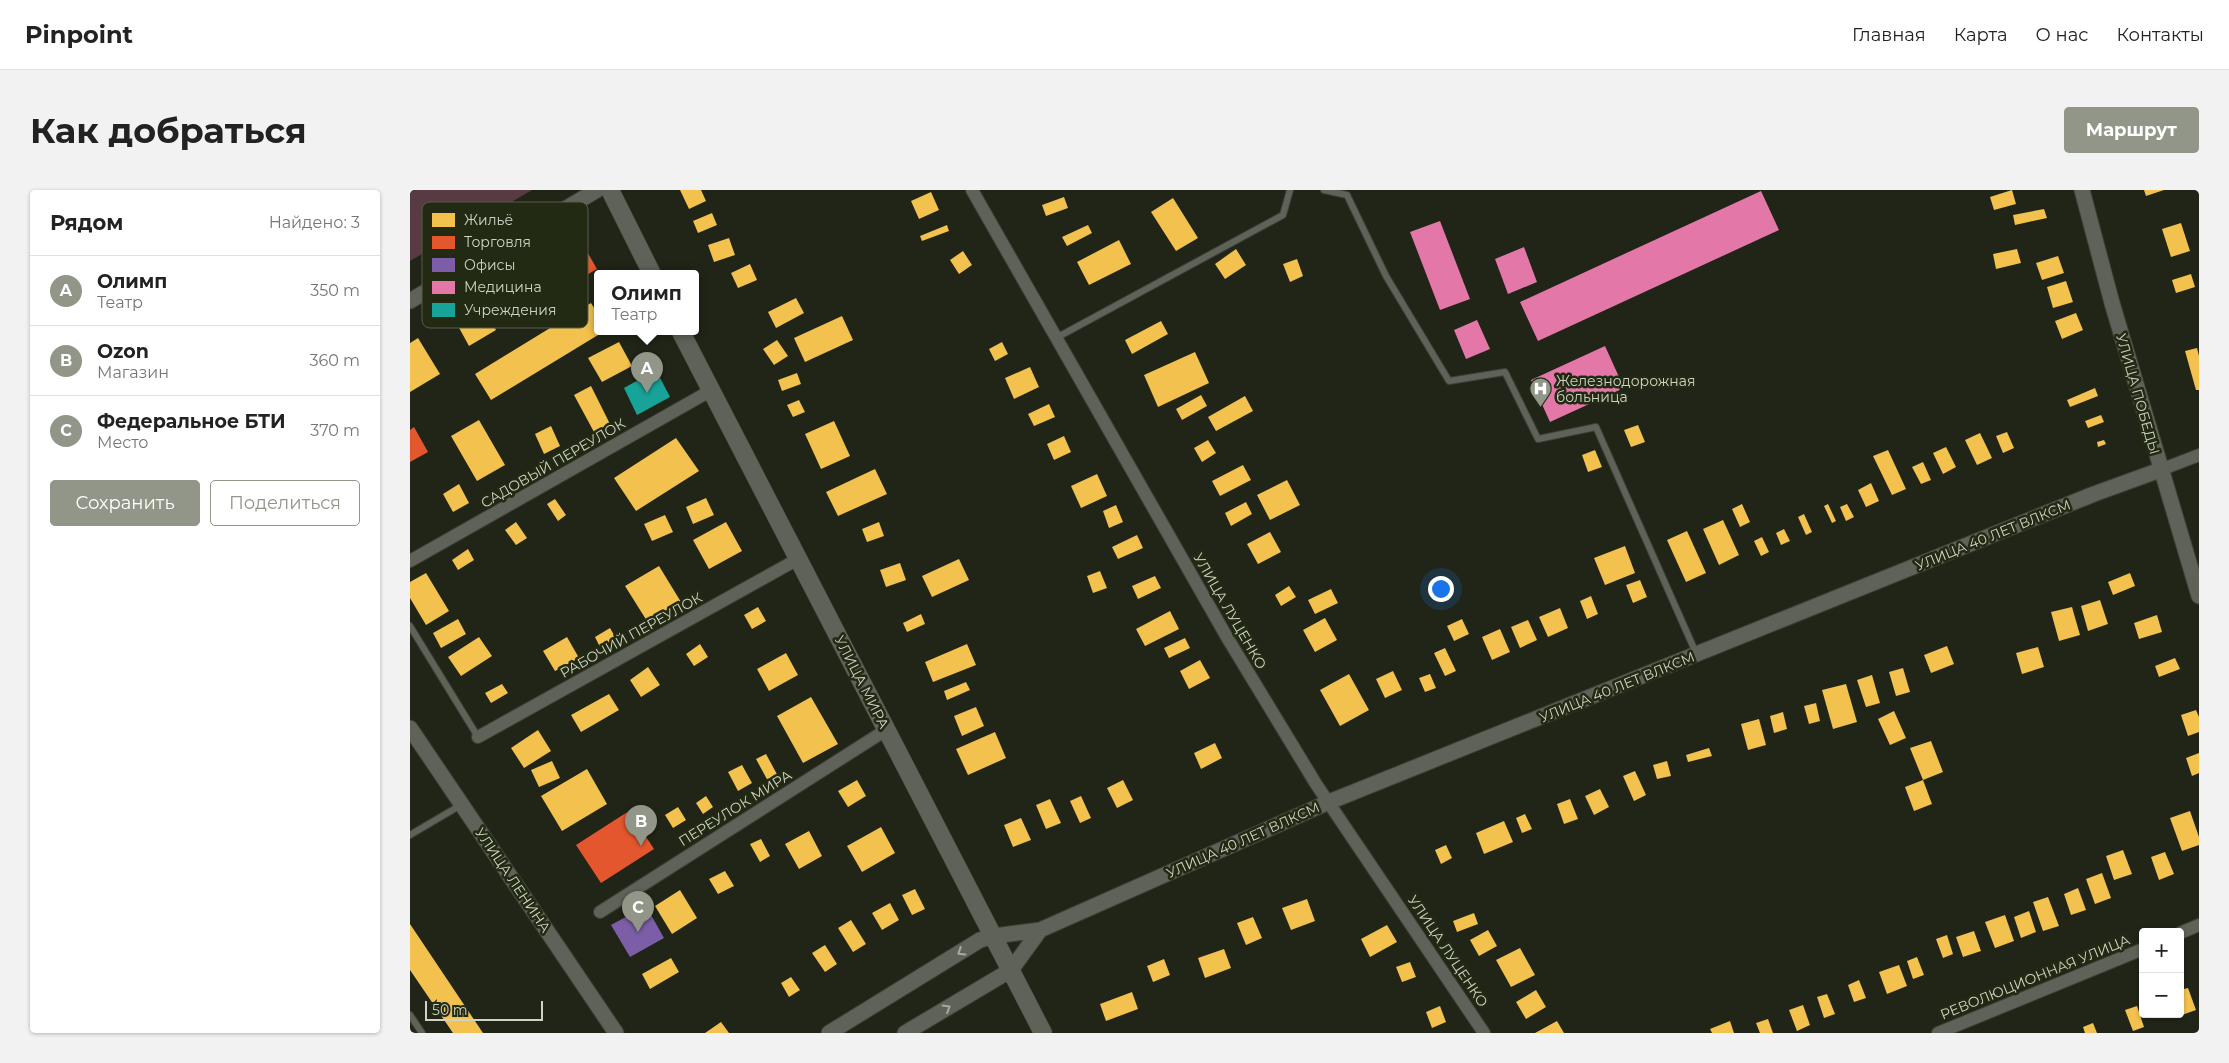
<!DOCTYPE html>
<html lang="ru">
<meta charset="utf-8">
<style>
body{margin:0;font-family:Montserrat,sans-serif;background:#f2f2f2;color:#222}
.controls{position:absolute;right:15px;bottom:15px;display:grid;overflow:hidden;border-radius:5px;box-shadow:0 1px 4px #0004}
.controls button{width:45px;height:45px;display:grid;place-items:center;padding:0;border:0;border-bottom:1px solid #e0e0e0;background:#fff;color:#222;font:25px sans-serif}
.scale{position:absolute;left:15px;bottom:12px;width:118px;box-sizing:border-box;padding-left:5px;border:2px solid #ced3c5;border-top:0;font-size:14px;line-height:18px;white-space:nowrap;color:#ced3c5;-webkit-text-stroke:4px #232a13;paint-order:stroke}
.you{position:absolute;left:1030px;top:398px;width:18px;height:18px;margin:-12px;border:4px solid #fff;border-radius:50%;background:#1a73e8;box-shadow:0 0 0 8px #1a73e833}
.badge{display:grid;place-items:center;width:32px;height:32px;border-radius:50%;background:#919688;color:#fff;font-size:16px;font-weight:700}
.pin{position:absolute;translate:-50% -41px;filter:drop-shadow(0 1px 2px #0008)}
.pin::after{content:'';position:absolute;top:26px;width:18px;height:15px;background:inherit;clip-path:polygon(0 0,100% 0,50% 100%)}
.popup{position:absolute;left:184px;top:80px;width:105px;height:65px;box-sizing:border-box;display:grid;place-content:center;border-radius:5px;background:#fff;filter:drop-shadow(0 1px 4px #0005);font-size:16px;white-space:nowrap;color:#767676}
.popup b{font-size:19px;color:#222}
.popup::after{content:'';position:absolute;left:50%;top:100%;margin-left:-10px;border:10px solid transparent;border-top-color:#fff}
.list{margin:0;padding:0;list-style:none}
h2{display:flex;justify-content:space-between;align-items:center;height:65px;margin:0;padding:0 20px;font-size:21px}
h2 small{font-size:16px;font-weight:400;color:#767676}
.list li{display:grid;grid-template-columns:32px 1fr auto;gap:15px;align-items:center;box-sizing:border-box;height:70px;padding:0 20px;border-top:1px solid #e0e0e0}
.list b{display:block;font-size:19px;white-space:nowrap}
.list p{margin:0;font-size:16px;white-space:nowrap;color:#767676}
.list em{font-size:16px;font-style:normal;color:#767676}
.actions{display:flex;gap:10px;padding:15px 20px}
.actions a{flex:1;padding:11px 0;border:1px solid #919688;border-radius:5px;text-align:center;font-size:18px;color:#919688}
.actions .main{background:#919688;color:#fff}
.map{position:relative;flex:none;width:1789px;height:843px;overflow:hidden;border-radius:5px}
header{display:flex;align-items:center;gap:30px;box-sizing:border-box;height:70px;padding:0 25px;background:#fff;border-bottom:1px solid #e0e0e0}
header strong{font-size:24px}
nav{display:flex;gap:28px;margin-inline-start:auto;font-size:18px}
.intro{display:flex;align-items:center;justify-content:space-between;box-sizing:border-box;height:120px;padding:0 30px}
h1{margin:0;font-size:35px}
.button{padding:12px 22px;border-radius:5px;background:#919688;color:#fff;font-size:18px;font-weight:700}
main{display:flex;gap:30px;padding:0 30px}
aside{flex:1;background:#fff;border-radius:5px;box-shadow:0 1px 4px #0004}
.map>svg:first-child{display:block}
.green{fill:#573a42}
.homes{fill:#f2c14e}
.shops{fill:#e4572e}
.offices{fill:#7b5ea7}
.health{fill:#e377a8}
.public{fill:#17a398}
.lines{fill:none;stroke-linecap:round;stroke-linejoin:round}
.service-casing{stroke:#3d4036;stroke-width:8}
.minor-casing{stroke:#3d4036;stroke-width:14}
.tertiary-casing{stroke:#3d4036;stroke-width:17}
.secondary-casing{stroke:#3d4036;stroke-width:19}
.service{stroke:#5e6258;stroke-width:6}
.minor{stroke:#5e6258;stroke-width:12}
.tertiary{stroke:#5e6258;stroke-width:15}
.secondary{stroke:#5e6258;stroke-width:18}
.oneway{stroke:#a7ab9f}
.labels{text-anchor:middle;dominant-baseline:central;stroke-width:5;stroke-linejoin:round;paint-order:stroke}
.poi-label{font-size:14px;fill:#ced3c5;stroke:#232a13;text-anchor:start}
.street-label{font-size:14px;fill:#ced3c5;stroke:#232a13}
.key{fill:#232a13;stroke:#565d48;stroke-width:1}
.key-label{font-size:14px;fill:#ced3c5}
</style>
<header>
<strong>Pinpoint</strong>
<nav><a>Главная</a><a>Карта</a><a>О нас</a><a>Контакты</a></nav>
</header>
<div class="intro"><h1>Как добраться</h1><a class="button">Маршрут</a></div>
<main>
<aside>
<h2>Рядом<small>Найдено: 3</small></h2>
<ul class="list">
<li><span class="badge">A</span><div><b>Олимп</b><p>Театр</p></div><em>350 m</em></li>
<li><span class="badge">B</span><div><b>Ozon</b><p>Магазин</p></div><em>360 m</em></li>
<li><span class="badge">C</span><div><b>Федеральное БТИ</b><p>Место</p></div><em>370 m</em></li>
</ul>
<div class="actions"><a class="main">Сохранить</a><a>Поделиться</a></div>
</aside>
<div class="map">
<svg width="1789" height="843" viewBox="0 0 1789 843">
<rect width="100%" height="100%" fill="#212518"/>
<path class="green" d="M0,0H122L0,71Z"/>
<path class="homes" d="M270,0H291L296,11L279,19Z
M1602,0L1606,14L1584,20L1580,7Z
M1734,0H1754L1736,6Z
M521,2L529,20L509,29L501,11Z
M654,7L658,18L636,26L632,15Z
M763,8L788,48L766,61L741,22Z
M1634,19L1637,28L1605,35L1603,25Z
M302,23L307,35L288,43L283,31Z
M1771,33L1780,61L1761,67L1752,39Z
M537,35L539,41L512,51L510,46Z
M678,35L682,43L657,56L652,47Z
M319,48L325,65L304,72L298,55Z
M709,50L721,74L679,95L667,72Z
M826,59L836,75L815,89L805,74Z
M1607,59L1611,73L1586,79L1583,64Z
M553,61L562,75L549,84L540,70Z
M1648,66L1654,83L1632,90L1626,73Z
M887,69L893,86L880,92L873,74Z
M340,74L347,90L328,98L321,83Z
M1781,84L1785,97L1766,103L1762,90Z
M1656,91L1663,112L1643,118L1637,97Z
M68,108L86,140L59,156L41,123Z
M386,108L394,123L366,138L358,122Z
M181,113L188,124V142H193L81,210L65,184Z
M1666,123L1673,140L1652,149L1645,131Z
M432,126L443,150L395,172L384,148Z
M751,131L758,144L722,164L715,150Z
M8,148L30,184L0,202V153Z
M367,150L378,166L364,175L353,159Z
M209,152L222,176L192,192L178,168Z
M592,152L598,164L585,171L579,159Z
M1787,158L1789,166V200H1786L1775,161Z
M785,162L799,193L748,217L734,185Z
M620,177L629,197L604,209L595,188Z
M387,183L391,194L372,201L368,190Z
M181,196L200,234L184,242L164,205Z
M1685,198L1688,206L1660,217L1657,210Z
M791,205L797,216L772,230L766,219Z
M835,206L843,221L806,241L798,227Z
M389,210L395,222L383,227L377,215Z
M639,214L645,227L624,236L618,224Z
M1691,225L1694,232L1678,238L1675,231Z
M69,230L95,275L67,291L41,246Z
M424,231L440,266L411,279L395,244Z
M1228,235L1235,252L1221,257L1214,240Z
M141,236L150,256L134,264L125,244Z
M1597,242L1604,258L1593,263L1586,246Z
M1570,243L1582,268L1567,275L1555,250Z
M654,246L661,262L644,270L637,254Z
M266,248L289,281L226,321L204,288Z
M798,250L806,263L792,272L784,258Z
M1694,250L1696,254L1688,257L1687,252Z
M1536,257L1546,277L1533,284L1523,263Z
M1185,260L1192,277L1178,282L1172,265Z
M1478,260L1496,299L1482,305L1463,266Z
M1513,272L1521,290L1511,294L1502,277Z
M833,275L841,290L810,306L802,291Z
M465,279L477,304L428,326L416,302Z
M687,284L697,306L671,318L661,296Z
M877,290L890,315L860,330L847,305Z
M1461,293L1469,311L1456,317L1448,300Z
M49,294L59,313L43,322L33,304Z
M296,308L304,325L283,334L276,317Z
M145,309L156,325L148,331L137,314Z
M836,312L842,324L821,336L815,323Z
M1332,314L1340,332L1330,337L1322,319Z
M1418,314L1426,331L1422,333L1414,316Z
M1437,314L1444,327L1436,331L1430,317Z
M706,315L713,332L699,338L693,321Z
M1394,324L1402,342L1396,345L1388,327Z
M255,325L263,342L242,351L234,334Z
M1313,330L1329,365L1309,375L1293,339Z
M106,332L117,348L106,355L95,340Z
M316,332L332,361L299,379L283,350Z
M469,332L474,346L457,352L452,339Z
M1374,339L1380,351L1371,355L1366,343Z
M1277,341L1296,383L1276,392L1257,350Z
M860,342L871,362L848,374L837,354Z
M727,345L733,358L708,369L702,357Z
M1352,347L1359,362L1351,366L1344,351Z
M1215,356L1225,383L1195,395L1184,368Z
M58,359L64,370L48,380L42,370Z
M549,369L559,390L522,407L512,386Z
M490,373L496,390L476,397L470,380Z
M249,376L271,412L237,431L215,396Z
M690,381L697,398L683,403L677,386Z
M16,383L39,421L16,435L0,408V392Z
M1720,383L1725,396L1703,405L1698,392Z
M745,386L751,398L728,409L722,396Z
M1230,390L1237,407L1223,413L1216,395Z
M879,396L886,407L871,416L865,405Z
M921,399L928,413L905,424L898,410Z
M1181,406L1188,424L1177,429L1170,411Z
M1690,410L1698,434L1678,441L1671,416Z
M348,417L356,431L342,439L334,425Z
M1662,417L1670,445L1649,451L1641,422Z
M1150,418L1158,438L1138,447L1129,427Z
M760,421L769,439L735,456L726,439Z
M511,424L515,434L497,442L493,433Z
M1747,425L1752,442L1729,449L1724,433Z
M915,428L927,450L905,462L893,440Z
M48,429L56,444L31,458L23,443Z
M1052,429L1059,444L1044,451L1037,436Z
M1118,430L1127,450L1110,458L1101,437Z
M200,438L208,452L192,461L185,447Z
M1090,439L1100,462L1082,470L1072,447Z
M69,447L82,466L51,486L38,467Z
M157,447L169,468L145,481L133,461Z
M775,448L780,458L759,468L754,458Z
M290,454L298,467L284,476L276,464Z
M557,454L566,475L523,492L515,472Z
M1537,456L1544,474L1521,483L1514,465Z
M1628,457L1634,477L1612,484L1606,463Z
M1035,458L1046,481L1035,486L1024,463Z
M376,463L388,485L359,501L347,479Z
M1765,468L1770,479L1749,487L1745,476Z
M790,470L800,488L779,499L770,481Z
M238,477L250,495L231,507L220,490Z
M1493,478L1500,502L1486,506L1479,482Z
M983,481L992,500L975,508L966,489Z
M939,484L959,520L930,536L910,500Z
M1020,484L1026,498L1015,502L1009,488Z
M1462,485L1470,513L1456,517L1447,490Z
M556,492L560,500L537,510L534,501Z
M92,494L98,503L81,513L75,503Z
M1436,494L1447,532L1423,539L1412,500Z
M199,504L209,520L171,542L161,525Z
M401,507L428,554L393,573L367,526Z
M1406,513L1410,531L1399,534L1394,516Z
M566,517L574,536L552,546L544,526Z
M1786,520L1789,527V542L1778,546L1771,525Z
M1484,521L1496,548L1480,555L1468,529Z
M1373,522L1377,539L1364,543L1360,526Z
M1349,529L1356,555L1338,560L1331,534Z
M128,540L141,561L114,578L101,558Z
M585,542L596,568L558,585L546,559Z
M1521,551L1533,582L1513,590L1500,558Z
M805,553L812,568L791,579L784,563Z
M1299,558L1302,566L1278,572L1276,565Z
M1789,563V583L1782,586L1776,568Z
M356,564L369,588L359,593L346,569Z
M142,571L150,588L129,597L121,580Z
M1257,571L1261,586L1247,589L1243,575Z
M332,575L342,593L328,601L318,582Z
M177,579L197,614L152,641L131,606Z
M1225,581L1236,605L1224,611L1213,586Z
M447,590L456,606L438,617L428,601Z
M713,590L723,610L707,618L697,598Z
M1513,590L1522,614L1504,621L1495,597Z
M1190,599L1199,617L1184,625L1175,606Z
M296,606L303,617L293,624L286,613Z
M671,606L681,628L670,633L660,611Z
M640,609L651,633L636,639L626,615Z
M1160,609L1168,629L1154,634L1147,614Z
M268,617L276,630L263,638L255,625Z
M1780,621L1789,647V655L1772,661L1760,628Z
M1115,624L1122,639L1112,643L1106,628Z
M611,628L621,650L603,657L594,635Z
M1094,631L1103,652L1074,664L1066,643Z
M471,637L485,663L452,682L437,656Z
M399,641L412,666L389,679L375,654Z
M351,649L360,666L350,672L340,654Z
M1036,655L1042,668L1031,674L1025,660Z
M1713,660L1722,684L1704,690L1696,666Z
M1755,662L1764,684L1749,690L1741,667Z
M315,681L324,696L308,704L299,689Z
M1692,683L1701,708L1685,714L1676,689Z
M1668,698L1676,720L1661,725L1654,704Z
M505,699L515,719L502,725L492,705Z
M270,700L287,728L262,744L245,716Z
M1638,707L1649,736L1633,741L1623,712Z
M897,709L905,731L881,740L872,718Z
M480,713L489,730L472,740L462,723Z
M1619,721L1626,742L1611,748L1604,727Z
M1064,723L1068,734L1047,742L1043,731Z
M1595,725L1604,751L1585,758L1575,732Z
M843,727L852,748L836,755L827,733Z
M441,730L456,754L443,762L428,738Z
M0,734L73,843H43L0,780Z
M977,735L987,752L960,767L951,749Z
M1078,740L1087,756L1069,766L1060,750Z
M1564,741L1571,761L1553,767L1546,747Z
M1537,745L1543,764L1533,768L1526,749Z
M415,755L427,774L415,782L402,763Z
M1110,758L1125,785L1101,797L1086,770Z
M814,759L821,778L795,788L788,768Z
M1507,767L1514,785L1503,789L1497,771Z
M261,768L269,782L240,799L232,784Z
M754,769L760,785L743,792L737,776Z
M1000,772L1006,787L992,792L986,777Z
M1489,775L1497,796L1477,804L1469,782Z
M381,787L390,800L379,807L371,793Z
M1449,790L1456,808L1444,812L1438,795Z
M1778,798L1786,820L1769,826L1770,800Z
M1126,800L1136,817L1116,829L1106,812Z
M722,802L728,819L696,831L690,814Z
M1417,804L1425,824L1414,828L1407,807Z
M1393,815L1400,835L1387,841L1379,820Z
M1030,816L1036,832L1022,838L1016,822Z
M1727,816L1734,837L1723,841L1715,820Z
M1358,829L1363,843H1350L1346,833Z
M1147,831L1154,843H1125Z
M1320,831L1324,843H1302L1300,839Z
M311,832L319,843H295Z
M1683,833L1687,843H1675L1673,837Z"/>
<path class="shops" d="M168,46L187,79L138,107L119,74Z
M4,237L18,262L0,272V240Z
M219,621L244,659L191,693L166,655Z"/>
<path class="offices" d="M236,716L254,748L220,767L201,735Z"/>
<path class="health" d="M1351,1L1369,40L1128,151L1110,112Z
M1030,31L1060,109L1030,120L1000,42Z
M1114,57L1127,92L1098,104L1085,69Z
M1067,130L1080,159L1056,169L1044,140Z
M1195,156L1214,198L1140,232L1121,190Z"/>
<path class="public" d="M246,180L260,207L227,225L214,198Z"/>
<g class="lines">
<defs>
<path id="service" d="M914,0L937,5L976,86L1039,191L1095,182L1128,249L1186,237L1286,463
M646,148L873,25L880,0
M0,436L68,547
M0,645L51,615
M0,825L12,843"/>
<path id="minor" d="M562,0L818,449L906,594L1074,843
M1750,280L1789,265
M0,371L300,201
M68,547L388,369
M190,722L476,540
M1770,743L1789,735
M1528,843L1733,759"/>
<path id="tertiary" d="M1672,0L1702,113L1789,406
M0,111L187,0
M0,538L206,843
M419,843L570,750L584,746L630,740L919,612L1684,304L1750,280
M495,843L601,780L630,740"/>
<path id="secondary" d="M200,0L242,84
M271,142L633,843"/>
</defs>
<use href="#service" class="service-casing"/>
<use href="#minor" class="minor-casing"/>
<use href="#tertiary" class="tertiary-casing"/>
<use href="#secondary" class="secondary-casing"/>
<use href="#service" class="service"/>
<use href="#minor" class="minor"/>
<use href="#tertiary" class="tertiary"/>
<use href="#secondary" class="secondary"/>
</g>
<defs><path id="oneway-chevron" d="M-2-3.5L2.5 0L-2 3.5" fill="none" stroke-width="1.6" stroke-linecap="round" stroke-linejoin="round" transform="scale(1.25)"/></defs>
<g class="oneway">
<use href="#oneway-chevron" transform="translate(551 762) rotate(148)"/>
<use href="#oneway-chevron" transform="translate(537 818) rotate(-31)"/>
</g>
<defs>
<symbol id="hospital-pin" viewBox="-11 -11 22 30"><path d="M0 17L-7.5 6A9.5 9.5 0 1 1 7.5 6Z" fill="#919688" stroke="#232a13"/><path d="M-5-5h3v3.5h4V-5h3V5h-3V1.5h-4V5h-3Z" fill="#fff"/></symbol>
</defs>
<g fill-rule="evenodd">
<use href="#hospital-pin" x="1118" y="186" width="25" height="34"/>
</g>
<g class="labels">
<g class="poi-label">
<text x="1146" y="191">Железнодорожная<tspan x="1146" dy="16">больница</tspan></text>
</g>
<g class="street-label">
<text transform="translate(1728 204) rotate(74)">УЛИЦА ПОБЕДЫ</text>
<text transform="translate(143 273) rotate(-30)">САДОВЫЙ ПЕРЕУЛОК</text>
<text transform="translate(1583 345) rotate(-22)">УЛИЦА 40 ЛЕТ ВЛКСМ</text>
<text transform="translate(820 421) rotate(60)">УЛИЦА ЛУЦЕНКО</text>
<text transform="translate(221 445) rotate(-29)">РАБОЧИЙ ПЕРЕУЛОК</text>
<text transform="translate(452 492) rotate(63)">УЛИЦА МИРА</text>
<text transform="translate(1207 497) rotate(-22)">УЛИЦА 40 ЛЕТ ВЛКСМ</text>
<text transform="translate(325 618) rotate(-32)">ПЕРЕУЛОК МИРА</text>
<text transform="translate(833 650) rotate(-24)">УЛИЦА 40 ЛЕТ ВЛКСМ</text>
<text transform="translate(103 690) rotate(56)">УЛИЦА ЛЕНИНА</text>
<text transform="translate(1038 761) rotate(56)">УЛИЦА ЛУЦЕНКО</text>
<text transform="translate(1625 787) rotate(-22)">РЕВОЛЮЦИОННАЯ УЛИЦА</text>
</g>
</g>
<rect x="12" y="12" width="166" height="126" rx="8" class="key"/>
<rect x="22" y="23" width="23" height="14" fill="#f2c14e"/>
<rect x="22" y="46" width="23" height="13" fill="#e4572e"/>
<rect x="22" y="68" width="23" height="14" fill="#7b5ea7"/>
<rect x="22" y="91" width="23" height="13" fill="#e377a8"/>
<rect x="22" y="113" width="23" height="14" fill="#17a398"/>
<g class="key-label">
<text x="54" y="35">Жильё</text>
<text x="54" y="57">Торговля</text>
<text x="54" y="80">Офисы</text>
<text x="54" y="102">Медицина</text>
<text x="54" y="125">Учреждения</text>
</g>
</svg>
<div class="controls">
<button>+</button>
<button>−</button>
</div>
<div class="scale">50 m</div>
<div class="you"></div>
<div class="pin badge" style="left:237px;top:203px">A</div>
<div class="popup"><b>Олимп</b>Театр</div>
<div class="pin badge" style="left:231px;top:656px">B</div>
<div class="pin badge" style="left:228px;top:742px">C</div>
</div>
</main>
